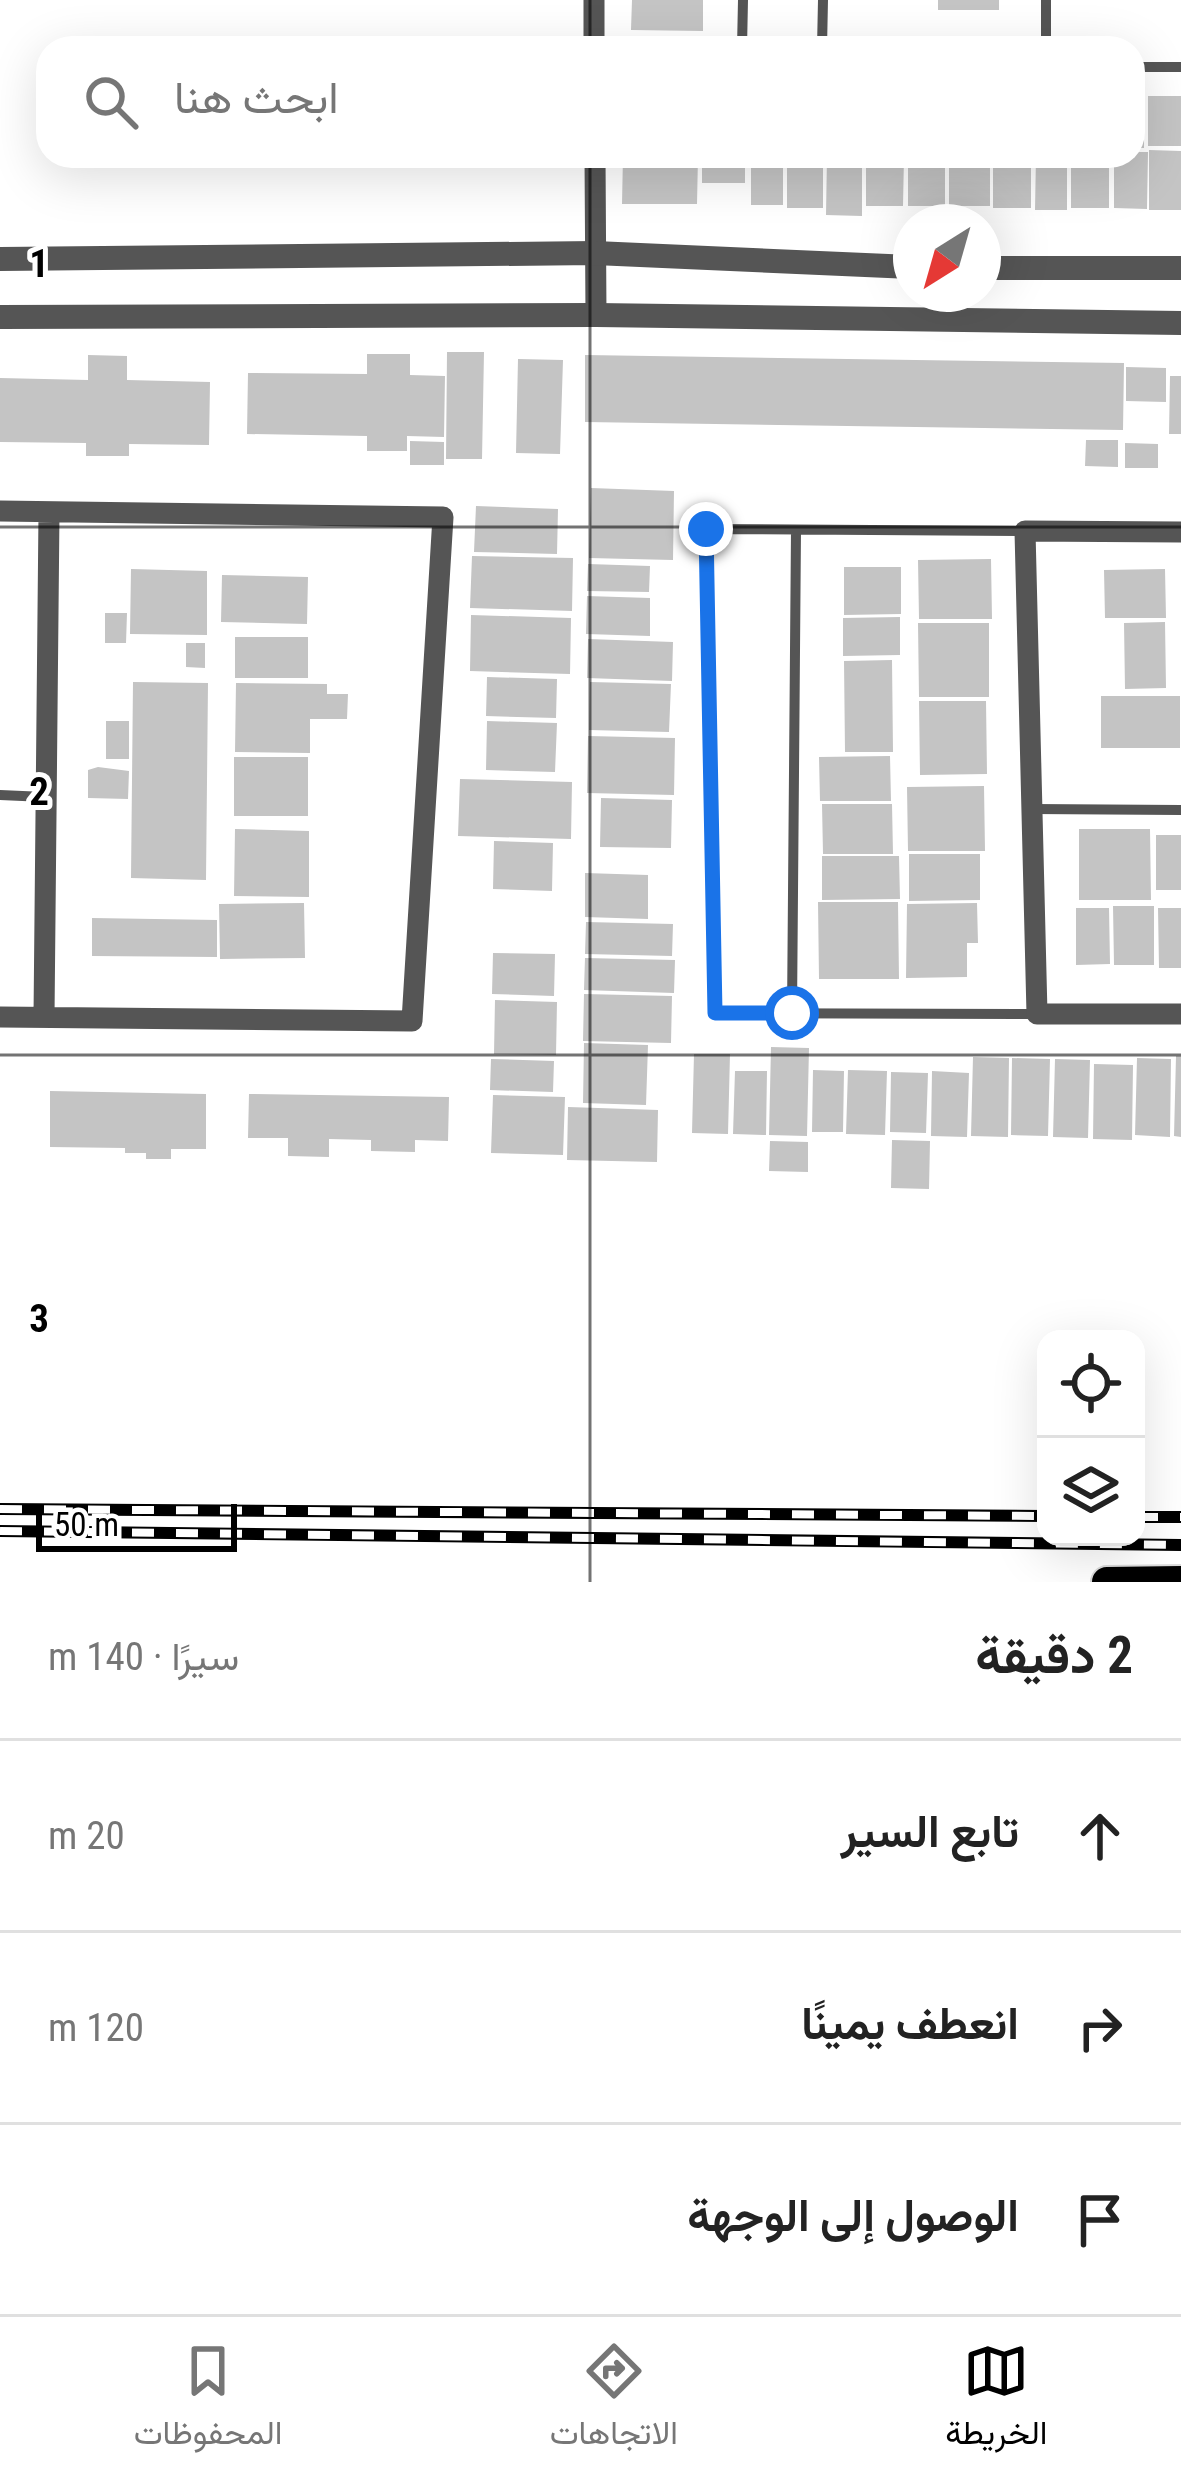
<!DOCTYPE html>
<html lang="ar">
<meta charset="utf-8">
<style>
body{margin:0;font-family:"Roboto Condensed",Vazirmatn,sans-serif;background:#f6f6f6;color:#222;direction:rtl}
.controls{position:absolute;right:36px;bottom:36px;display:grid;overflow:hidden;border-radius:24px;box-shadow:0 12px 48px #0002}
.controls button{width:108px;height:108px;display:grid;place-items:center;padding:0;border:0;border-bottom:3px solid #e0e0e0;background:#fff;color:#222;font:60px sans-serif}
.compass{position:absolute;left:893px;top:204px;width:108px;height:108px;border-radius:50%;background:#fff;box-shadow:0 12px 48px #0002;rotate:217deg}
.scale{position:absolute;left:36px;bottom:30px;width:201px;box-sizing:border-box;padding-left:12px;border:6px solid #000;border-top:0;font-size:33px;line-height:42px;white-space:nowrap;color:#000;-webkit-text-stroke:9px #fff;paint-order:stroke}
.stop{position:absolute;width:36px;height:36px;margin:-27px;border:9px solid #1a73e8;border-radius:50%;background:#fff}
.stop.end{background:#1a73e8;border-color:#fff;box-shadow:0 3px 12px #0008}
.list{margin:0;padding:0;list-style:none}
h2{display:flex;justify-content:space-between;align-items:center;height:156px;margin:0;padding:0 48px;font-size:51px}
h2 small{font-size:39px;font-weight:400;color:#767676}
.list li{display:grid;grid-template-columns:78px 1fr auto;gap:36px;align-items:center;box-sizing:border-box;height:192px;padding:0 48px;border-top:3px solid #e0e0e0}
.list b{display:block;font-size:45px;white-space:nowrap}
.list em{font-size:39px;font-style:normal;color:#767676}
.icon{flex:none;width:66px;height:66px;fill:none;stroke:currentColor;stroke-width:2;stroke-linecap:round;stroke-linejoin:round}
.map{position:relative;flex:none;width:1181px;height:1582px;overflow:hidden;direction:ltr}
.search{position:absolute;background:#fff;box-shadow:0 12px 48px #0002;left:36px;right:36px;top:36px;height:132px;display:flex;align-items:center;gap:30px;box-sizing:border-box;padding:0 42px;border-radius:36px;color:#767676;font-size:45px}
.sheet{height:732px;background:#fff}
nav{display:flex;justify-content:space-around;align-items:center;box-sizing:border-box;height:168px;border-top:3px solid #e0e0e0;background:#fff;font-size:33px;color:#767676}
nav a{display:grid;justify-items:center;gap:6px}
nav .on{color:#000}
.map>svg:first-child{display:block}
.building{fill:#c4c4c4}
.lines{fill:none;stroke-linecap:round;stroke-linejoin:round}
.primary-casing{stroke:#dbdbdb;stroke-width:34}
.service{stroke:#555;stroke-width:10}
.minor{stroke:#555;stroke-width:21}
.tertiary{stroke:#555;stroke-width:24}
.primary{stroke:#000;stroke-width:30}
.rail-casing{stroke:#000;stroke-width:12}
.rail{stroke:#fff;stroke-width:8;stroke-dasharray:22;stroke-linecap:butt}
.route{stroke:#1a73e8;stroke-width:15}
.grid{fill:none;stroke:#000;stroke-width:3;stroke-opacity:0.55}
.grid-label{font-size:39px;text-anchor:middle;font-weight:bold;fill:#000;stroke:#fff;stroke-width:10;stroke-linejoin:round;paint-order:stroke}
</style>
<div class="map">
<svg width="1181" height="1582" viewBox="0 0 1181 1582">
<rect width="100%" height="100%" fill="#fff"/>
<path class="building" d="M632,0H703V31L631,30Z
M938,0H999V10H938Z
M634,36H703V48H634Z
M1133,92H1144V148H1133Z
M1148,96H1181V146H1148Z
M1149,150L1181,151V210H1149Z
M1133,152H1148L1147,209L1114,208V156Z
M623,156H698L697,204H622Z
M702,156H745V183H702Z
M751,156H783V205H751Z
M787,156H823V208H787Z
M827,156H862V216L826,215Z
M866,156H904L903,206H866Z
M908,156H945V206H908Z
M949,156H990V206H949Z
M993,156H1031V208H993Z
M1036,156H1067V210H1035Z
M1071,156H1109V208H1071Z
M447,352H484L482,459H446Z
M367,354H410V375L445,376L444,437L407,436V451H367V436L247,434L248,373L367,374Z
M88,355L127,356V380L210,382L209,445L129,444V456H86V443L0,442V378L88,380Z
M585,355L1124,363L1123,430L585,422Z
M518,359L563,360L560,454L516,453Z
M1126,367L1166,368V402L1126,401Z
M1170,376H1181V434H1169Z
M1086,440H1118V467L1085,466Z
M410,441L444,442V465H410Z
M1125,443L1158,444V468H1125Z
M591,488L674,491L673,560L589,558Z
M476,506L558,509L557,554L474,552Z
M472,556L573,558L572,611L470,608Z
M991,559L992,619H919L918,560Z
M588,564L650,566L649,592L587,591Z
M844,567H901V614L844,615Z
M131,569L207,571V635L130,634Z
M1165,569L1166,618H1105L1104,570Z
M222,575L308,577L307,624L221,622Z
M587,596L650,598V636L586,634Z
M105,613H127L126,643H105Z
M471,615L571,618L570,674L470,671Z
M900,617V655L843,656V618Z
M1165,622L1166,688L1125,689L1124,623Z
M918,623H989V697H919Z
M235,637H308V678H235Z
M588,639L673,642L672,681L587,678Z
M186,643H205V668L186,667Z
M892,660L893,752H845L844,661Z
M487,677L557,679L556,718L486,716Z
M133,682L208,683L206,880L131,878Z
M590,682L671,684L669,732L589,730Z
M236,683L327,684V694H348L347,719H310V753L235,752Z
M1101,696H1180V748H1101Z
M919,701H986L987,774L920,775Z
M106,721H129V759H106Z
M487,721L557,723L555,772L486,770Z
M588,736L675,738L674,795L587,793Z
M890,756L891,801H820L819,757Z
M234,757H308V816H234Z
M98,767L129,771L128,799L88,798V770Z
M460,779L572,782L571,839L458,836Z
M984,786L985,851H908L907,787Z
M601,798L672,800L671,848L600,847Z
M822,804H892L893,854H823Z
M235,829L309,831V897L234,896Z
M1079,829H1150L1151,900H1079Z
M1156,835H1181V890H1156Z
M494,841L553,843L552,891L493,889Z
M909,854H980V900L909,901Z
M822,856H899L900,899L822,900Z
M585,873L648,875V919L585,917Z
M818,902H898L899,979H819Z
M304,903L305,958L220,959L219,904Z
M977,903L978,943H967V977L906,978L907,904Z
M1113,906H1154V965H1114Z
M1076,908H1109L1110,964L1076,965Z
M1158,908H1181V968H1159Z
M92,918L217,920V957L92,956Z
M586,922L673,924L672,956L585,954Z
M493,953L555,954L554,996L492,994Z
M585,958L675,960L674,993L584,990Z
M584,994L672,996L671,1043L583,1041Z
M495,1000L557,1002L556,1055L494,1054Z
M584,1043L648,1045L646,1105L583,1103Z
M771,1047L809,1048L807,1136L769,1135Z
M694,1054H730L728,1134L692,1133Z
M1176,1056H1181V1137L1174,1136Z
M973,1057L1009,1058L1008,1137L971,1136Z
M1012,1058L1050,1059L1048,1136L1011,1135Z
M1137,1058L1171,1059L1170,1137L1135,1135Z
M491,1059L554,1061L553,1092L490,1090Z
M1055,1059L1090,1060L1088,1138L1053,1137Z
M1094,1064L1133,1065L1132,1140L1093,1139Z
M813,1070L844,1071L843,1132H812Z
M848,1070L887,1071L885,1135L846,1134Z
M735,1071H767L766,1135L733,1134Z
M932,1071L969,1073L967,1137L931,1136Z
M891,1072L928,1073L926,1133L890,1132Z
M50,1091L206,1094V1149H171V1159H146V1153H125V1148L50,1147Z
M249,1094L449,1097L448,1141L415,1140V1152L371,1151V1140L329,1139V1157L288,1156V1138H248Z
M493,1095L565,1097L563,1155L491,1153Z
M568,1107L658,1110L657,1162L567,1160Z
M892,1140L930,1141L929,1189L891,1188Z
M770,1141L808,1142V1172L769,1171Z"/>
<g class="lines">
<defs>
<path id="primary" d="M1107,1582L1181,1581"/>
</defs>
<use href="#primary" class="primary-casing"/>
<path class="service" d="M742,48L743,0
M822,48L823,0
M1046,48V0
M1133,67H1181
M1024,531L706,529L715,1013L1037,1014
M0,795L45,797
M1032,809L1181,810
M792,1013L796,530"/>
<path class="minor" d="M594,0V48
M595,156L596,315
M0,511L443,517L412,1021L0,1017
M1181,532L1025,531L1037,1014H1181
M44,1017L49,512"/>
<path class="tertiary" d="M0,259L595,253L911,267
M983,268H1181
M0,317L596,315L1181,323"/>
<use href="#primary" class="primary"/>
<defs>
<path id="rail" d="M0,1509L1046,1516
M1136,1517H1181
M0,1531L1181,1545"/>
</defs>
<use href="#rail" class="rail-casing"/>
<use href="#rail" class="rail"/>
</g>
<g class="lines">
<path class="route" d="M706,529L715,1013H792"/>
</g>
<path class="grid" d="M590,0V48M590,156V1582M0,527H1181M0,1055H1181"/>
<g class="grid-label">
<text x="39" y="277">1</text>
<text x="39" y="805">2</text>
<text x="39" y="1332">3</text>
</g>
</svg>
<div class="controls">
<button><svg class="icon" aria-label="locate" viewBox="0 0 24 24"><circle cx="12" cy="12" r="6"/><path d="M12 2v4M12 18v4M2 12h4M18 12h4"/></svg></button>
<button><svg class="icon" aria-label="layers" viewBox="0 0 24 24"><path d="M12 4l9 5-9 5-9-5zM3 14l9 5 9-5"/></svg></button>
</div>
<svg class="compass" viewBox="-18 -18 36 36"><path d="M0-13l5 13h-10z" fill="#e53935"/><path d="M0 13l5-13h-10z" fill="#767676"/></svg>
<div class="scale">50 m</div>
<div class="stop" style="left:792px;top:1013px"></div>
<div class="stop end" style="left:706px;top:529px"></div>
<div class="search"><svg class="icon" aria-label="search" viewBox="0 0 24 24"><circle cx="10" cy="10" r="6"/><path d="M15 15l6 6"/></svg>ابحث هنا</div>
</div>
<section class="sheet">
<h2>2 دقيقة<small>سيرًا · 140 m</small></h2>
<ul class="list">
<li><svg class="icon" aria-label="ahead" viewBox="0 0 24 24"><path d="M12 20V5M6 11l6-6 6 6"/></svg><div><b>تابع السير</b></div><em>20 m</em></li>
<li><svg class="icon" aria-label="right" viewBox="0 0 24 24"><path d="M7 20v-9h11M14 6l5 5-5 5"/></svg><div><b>انعطف يمينًا</b></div><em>120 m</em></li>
<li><svg class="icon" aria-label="arrive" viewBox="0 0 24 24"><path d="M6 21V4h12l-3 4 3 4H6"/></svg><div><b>الوصول إلى الوجهة</b></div></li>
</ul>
</section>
<nav>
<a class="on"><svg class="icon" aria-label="map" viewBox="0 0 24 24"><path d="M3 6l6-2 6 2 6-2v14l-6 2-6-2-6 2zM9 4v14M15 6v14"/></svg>الخريطة</a>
<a><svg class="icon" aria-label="directions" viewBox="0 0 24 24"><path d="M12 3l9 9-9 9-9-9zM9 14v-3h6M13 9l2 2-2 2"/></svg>الاتجاهات</a>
<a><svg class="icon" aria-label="saved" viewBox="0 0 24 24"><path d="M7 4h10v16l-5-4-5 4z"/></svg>المحفوظات</a>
</nav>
